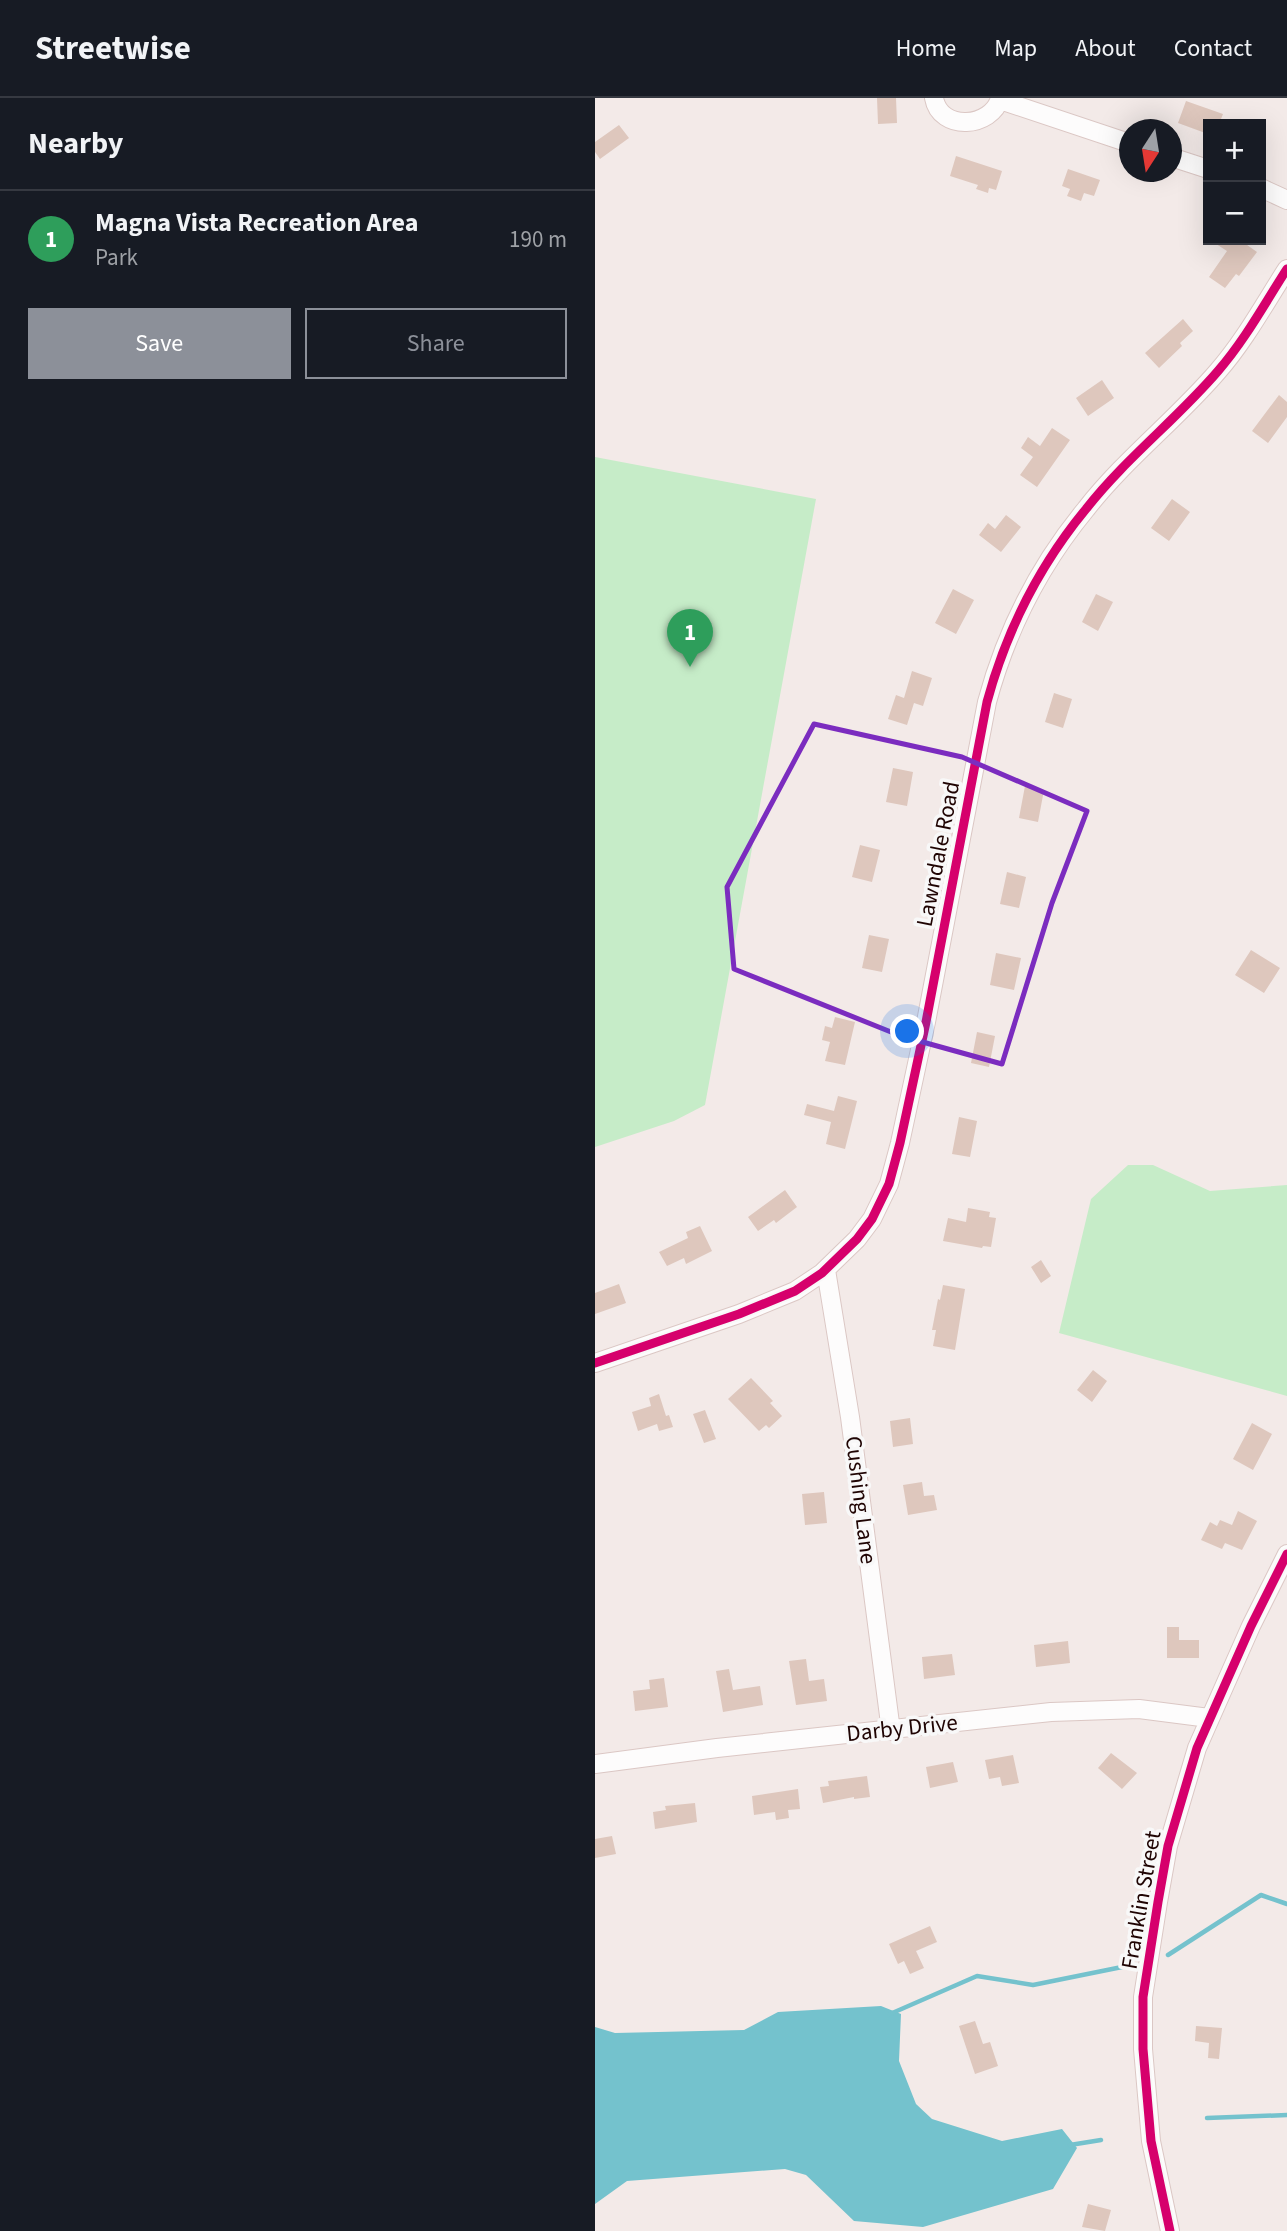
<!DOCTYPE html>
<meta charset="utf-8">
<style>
body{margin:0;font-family:"Source Sans 3",sans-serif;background:#20242c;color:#f1f3f6}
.controls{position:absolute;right:21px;top:21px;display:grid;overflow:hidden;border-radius:0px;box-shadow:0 7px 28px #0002}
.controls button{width:63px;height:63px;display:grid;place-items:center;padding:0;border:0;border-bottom:2px solid #363941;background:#171b24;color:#f1f3f6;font:35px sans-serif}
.compass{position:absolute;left:524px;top:21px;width:63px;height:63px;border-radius:50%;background:#171b24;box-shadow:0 7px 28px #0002;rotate:192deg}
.you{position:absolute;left:313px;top:934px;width:24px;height:24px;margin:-18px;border:5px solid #fff;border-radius:50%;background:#1a73e8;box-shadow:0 0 0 10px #1a73e833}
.badge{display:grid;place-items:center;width:46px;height:46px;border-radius:50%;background:#8c9099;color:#fff;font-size:23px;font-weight:700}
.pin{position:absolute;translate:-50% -58px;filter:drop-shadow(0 2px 4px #0008)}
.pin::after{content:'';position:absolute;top:37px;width:24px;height:21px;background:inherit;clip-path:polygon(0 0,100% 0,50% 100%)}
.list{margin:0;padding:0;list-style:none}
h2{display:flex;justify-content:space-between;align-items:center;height:91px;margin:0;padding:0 28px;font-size:30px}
h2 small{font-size:23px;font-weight:400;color:#9ea1a6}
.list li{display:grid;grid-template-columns:46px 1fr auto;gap:21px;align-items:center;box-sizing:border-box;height:98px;padding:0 28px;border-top:2px solid #363941}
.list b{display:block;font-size:26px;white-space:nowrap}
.list p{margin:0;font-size:23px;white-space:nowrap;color:#9ea1a6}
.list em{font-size:23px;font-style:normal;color:#9ea1a6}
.actions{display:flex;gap:14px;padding:21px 28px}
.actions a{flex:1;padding:16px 0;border:2px solid #8c9099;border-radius:0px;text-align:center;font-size:24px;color:#8c9099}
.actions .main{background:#8c9099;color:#fff}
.map{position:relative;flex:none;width:692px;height:2133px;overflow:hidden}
header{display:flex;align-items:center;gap:42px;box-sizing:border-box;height:98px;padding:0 35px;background:#171b24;border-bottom:2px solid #363941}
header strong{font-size:33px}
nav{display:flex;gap:38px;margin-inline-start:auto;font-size:24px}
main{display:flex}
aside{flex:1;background:#171b24}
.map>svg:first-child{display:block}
.green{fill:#c6ecc8}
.water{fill:#74c2cd}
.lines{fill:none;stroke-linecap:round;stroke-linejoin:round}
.stream{stroke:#74c2cd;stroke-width:4.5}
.building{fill:#dec7bd}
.minor-casing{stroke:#dbc7c4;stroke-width:20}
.minor{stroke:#fdfcfc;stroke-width:18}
.cycleway-casing{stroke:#f8f8f8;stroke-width:13}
.cycleway{stroke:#d6006c;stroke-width:9}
.marked{fill:none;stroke:#7b2cbf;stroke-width:5;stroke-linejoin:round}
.labels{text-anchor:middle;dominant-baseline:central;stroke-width:7;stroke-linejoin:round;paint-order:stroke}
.street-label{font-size:23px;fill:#1f0403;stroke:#f8f8f8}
</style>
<header>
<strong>Streetwise</strong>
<nav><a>Home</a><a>Map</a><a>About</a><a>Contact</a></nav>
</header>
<main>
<aside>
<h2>Nearby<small></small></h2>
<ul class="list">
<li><span class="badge" style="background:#2e9e5b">1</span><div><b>Magna Vista Recreation Area</b><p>Park</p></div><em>190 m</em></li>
</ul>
<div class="actions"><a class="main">Save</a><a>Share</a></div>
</aside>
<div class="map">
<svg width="692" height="2133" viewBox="0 0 692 2133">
<rect width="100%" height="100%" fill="#f3eae8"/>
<path class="green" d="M0,359L221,401L110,1007L79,1023L0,1049Z
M533,1067H558L615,1093L692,1087V1298L464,1235L496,1101Z"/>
<path class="water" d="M286,1908L306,1916L304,1963L321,2006L337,2021L407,2043L467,2031L482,2050L458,2091L328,2129L259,2123L211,2077L190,2071L32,2083L0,2106V1929L20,1935L149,1932L183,1914Z"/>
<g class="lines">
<path class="stream" d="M573,1857L666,1797L692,1806
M295,1916L382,1878L438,1887L527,1869
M612,2020L692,2017
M475,2047L506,2042"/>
</g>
<path class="building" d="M282,0H301L302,25L283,26Z
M591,3L628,16L624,26H613V36L583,25Z
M24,27L34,40L5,61L0,54V44Z
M361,58L407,73L401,92L394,90L393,95L381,91L383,87L355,78Z
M473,71L505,82L499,98L489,95L486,103L472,98L475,91L467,88Z
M615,142H645L662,154L644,178L641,176L630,190L614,179L632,153Z
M588,221L598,233L585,245L587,248L564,270L550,255Z
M507,282L519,300L493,318L481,300Z
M684,297L692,304V319L673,345L657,333Z
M457,330L475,342L442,389L425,377L438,359L426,350L433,339L445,348Z
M577,401L595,414L574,443L556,430Z
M411,417L426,429L406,454L384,437L393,425L400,431Z
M358,491L379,502L361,536L340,525Z
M501,496L518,504L503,533L487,524Z
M317,573L337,580L328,608L319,605L312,627L293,621L301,597L309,600Z
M459,595L477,601L468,630L450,624Z
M298,670L318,674L312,708L291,704Z
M430,688L449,692L443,724L424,720Z
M265,747L285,752L277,784L257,779Z
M412,774L431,779L424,810L405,806Z
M274,837L294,841L287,874L267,870Z
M656,852L685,870L669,895L640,877Z
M401,855L426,860L419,892L395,887Z
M240,919L260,924L250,967L230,963L235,944L227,942L230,928L237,930Z
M382,934L400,938L394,969L376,965Z
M243,998L262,1003L250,1051L231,1046L236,1024L209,1017L212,1006L239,1013Z
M364,1019L382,1023L375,1059L357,1056Z
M190,1092L202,1109L181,1125L179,1122L163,1133L153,1119Z
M373,1110L395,1114L394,1119L401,1120L396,1149L388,1148L387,1150L348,1143L353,1120L371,1124Z
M105,1128L117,1153L91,1166L89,1160L72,1168L64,1154L93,1140L91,1134Z
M446,1162L456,1178L446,1185L436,1169Z
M24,1186L31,1205L0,1216V1195Z
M348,1187L370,1191L360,1252L338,1248L341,1232H337L343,1201L345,1202Z
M498,1272L512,1283L497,1304L482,1292Z
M156,1280L178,1303L175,1305L187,1318L174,1330L171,1327L164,1333L133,1301Z
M64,1296L71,1318L74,1317L78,1329L64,1333L62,1326L43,1333L37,1314L56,1308L54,1300Z
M110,1312L121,1341L109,1345L98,1316Z
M315,1320L318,1346L298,1349L295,1323Z
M657,1325L677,1336L658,1372L638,1361Z
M327,1384L329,1398L339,1397L342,1412L313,1417L308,1387Z
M229,1394L232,1425L210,1427L207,1396Z
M643,1413L662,1423L647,1452L630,1445L627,1451L606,1442L615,1424L622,1428L625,1422L637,1427Z
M572,1529H584V1542H604V1560H572Z
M473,1543L475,1565L441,1569L439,1547Z
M357,1556L360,1577L329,1581L327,1559Z
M211,1561L214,1583L229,1581L232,1603L201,1607L194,1563Z
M134,1571L138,1592L165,1588L168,1607L128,1614L121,1573Z
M69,1580L73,1609L40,1613L38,1593L55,1591L54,1582Z
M516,1655L542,1675L527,1691L503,1670Z
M418,1657L424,1685L407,1688L405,1679L394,1681L390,1662Z
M358,1664L363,1684L335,1690L331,1669Z
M272,1678L275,1699L259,1701V1699L228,1705L225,1689L234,1688L233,1683Z
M203,1691L205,1711L193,1712L194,1720L181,1722L180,1714L159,1717L157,1698Z
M100,1705L102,1724L60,1731L58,1714L71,1712L70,1708Z
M17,1738L21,1756L0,1760V1741Z
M335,1828L342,1844L321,1853L329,1870L315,1876L309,1863L303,1866L294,1846Z
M380,1923L388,1946L395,1944L403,1968L380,1976L364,1928Z
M601,1928L627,1930L624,1961L613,1960L614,1945L600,1943Z
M493,2106L516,2112L510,2133L487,2129Z"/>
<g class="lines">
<defs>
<path id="minor" d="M339,0C345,34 397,30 405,0
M405,2L534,45
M576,59L613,71
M666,90L692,102
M231,1172L255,1319L296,1633
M0,1265L144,1216L200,1193L227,1175L262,1141L277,1121L294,1086L305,1045L331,924L392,604C411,534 444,468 491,411C530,361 582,321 623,273C650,242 670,205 692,171
M0,1666L122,1650L456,1614L544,1611L614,1620
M575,2133L556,2043L548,1951V1899L563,1804L573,1748L602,1650L656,1528L692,1456"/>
</defs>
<use href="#minor" class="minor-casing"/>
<use href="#minor" class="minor"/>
<defs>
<path id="cycleway" d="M0,1265L144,1216L200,1193L227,1175L262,1141L277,1121L294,1086L305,1045L331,924L392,604C411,534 444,468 491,411C530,361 582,321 623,273C650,242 670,205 692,171
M575,2133L556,2043L548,1951V1899L563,1804L573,1748L602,1650L656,1528L692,1456"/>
</defs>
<use href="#cycleway" class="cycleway-casing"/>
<use href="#cycleway" class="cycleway"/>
</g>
<path class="marked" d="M219,626L367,659L492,713L457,805L407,966L306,938L139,871L132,789Z"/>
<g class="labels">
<g class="street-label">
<text transform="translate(343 756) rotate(-79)">Lawndale Road</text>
<text transform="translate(266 1402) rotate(83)">Cushing Lane</text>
<text transform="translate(307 1630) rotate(-6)">Darby Drive</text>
<text transform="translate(546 1802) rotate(-80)">Franklin Street</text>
</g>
</g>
</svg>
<div class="controls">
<button>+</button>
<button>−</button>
</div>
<svg class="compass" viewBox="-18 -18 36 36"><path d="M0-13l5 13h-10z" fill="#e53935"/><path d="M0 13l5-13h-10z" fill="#9ea1a6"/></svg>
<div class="you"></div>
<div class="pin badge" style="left:95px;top:569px;background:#2e9e5b">1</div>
</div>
</main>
